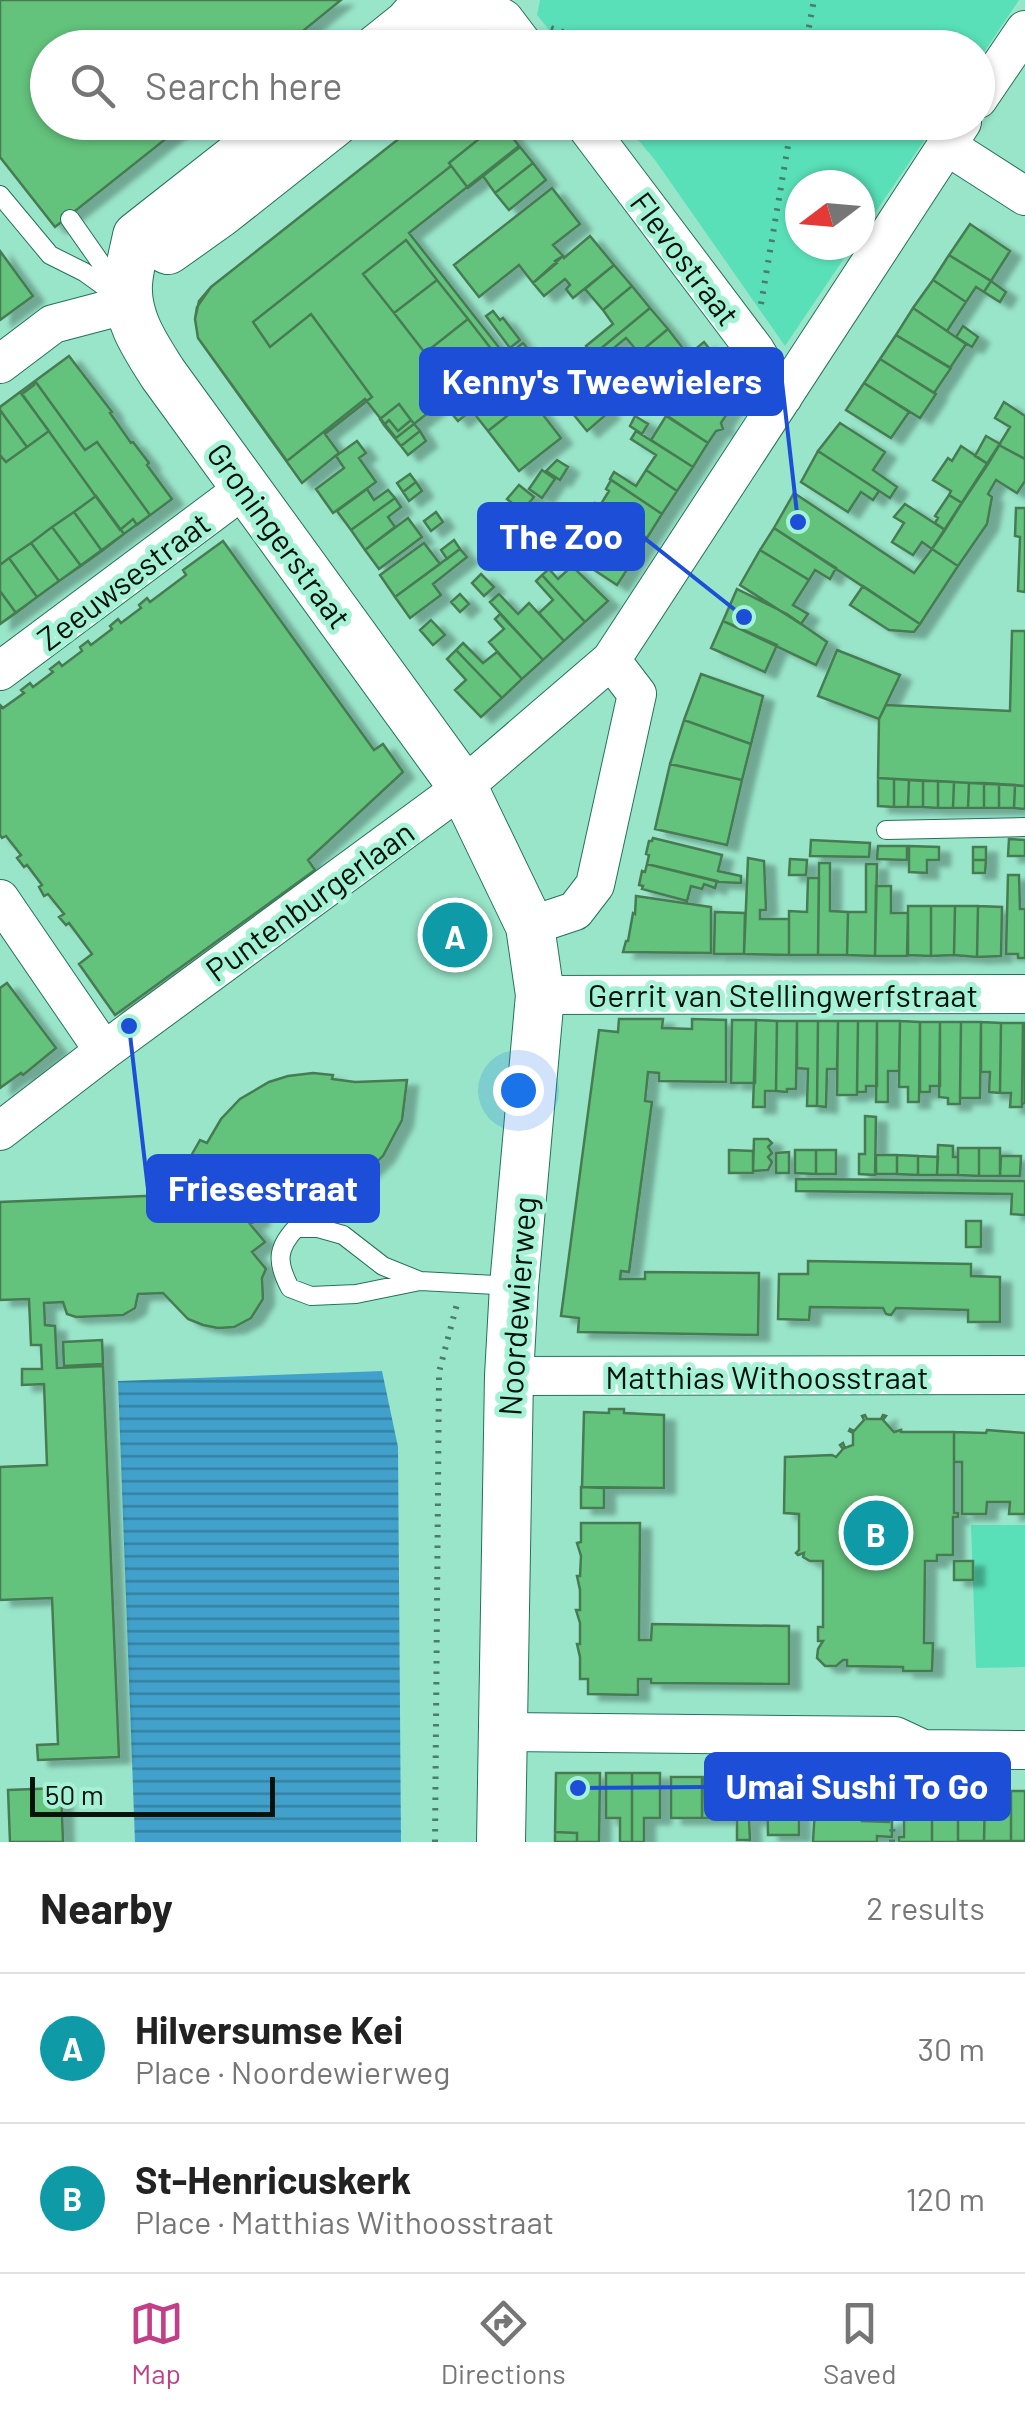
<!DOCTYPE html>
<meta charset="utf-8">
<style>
body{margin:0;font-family:Barlow,sans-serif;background:#f2f2f2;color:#222}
.compass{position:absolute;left:785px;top:170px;width:90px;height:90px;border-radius:50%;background:#fff;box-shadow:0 2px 8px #0004;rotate:254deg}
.scale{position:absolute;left:30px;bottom:25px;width:245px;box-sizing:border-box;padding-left:10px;border:5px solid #00130c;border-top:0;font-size:28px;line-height:35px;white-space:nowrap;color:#00130c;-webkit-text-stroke:8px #a6f2d7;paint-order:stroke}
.you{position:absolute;left:518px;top:1090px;width:35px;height:35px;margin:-25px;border:8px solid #fff;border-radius:50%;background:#1a73e8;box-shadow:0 0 0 15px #1a73e833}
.badge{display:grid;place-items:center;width:65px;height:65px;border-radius:50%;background:#c13f87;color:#fff;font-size:32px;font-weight:700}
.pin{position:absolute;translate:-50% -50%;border:5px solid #fff;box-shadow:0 2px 10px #0006}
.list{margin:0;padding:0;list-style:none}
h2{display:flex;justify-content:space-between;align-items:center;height:130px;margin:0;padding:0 40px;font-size:42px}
h2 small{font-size:32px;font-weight:400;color:#767676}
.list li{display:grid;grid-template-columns:65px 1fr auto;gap:30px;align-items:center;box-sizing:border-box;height:150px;padding:0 40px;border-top:2px solid #e0e0e0}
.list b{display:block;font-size:38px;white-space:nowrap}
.list p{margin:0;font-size:32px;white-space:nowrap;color:#767676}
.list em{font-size:32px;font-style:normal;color:#767676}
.icon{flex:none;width:55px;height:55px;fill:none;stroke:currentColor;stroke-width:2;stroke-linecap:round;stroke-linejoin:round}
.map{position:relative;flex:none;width:1025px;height:1842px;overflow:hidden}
.search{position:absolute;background:#fff;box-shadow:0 2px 8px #0004;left:30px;right:30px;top:30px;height:110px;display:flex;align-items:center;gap:25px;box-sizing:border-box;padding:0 35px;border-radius:55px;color:#767676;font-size:38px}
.sheet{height:430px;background:#fff}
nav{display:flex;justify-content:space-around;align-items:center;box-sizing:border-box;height:140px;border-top:2px solid #e0e0e0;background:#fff;font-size:28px;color:#767676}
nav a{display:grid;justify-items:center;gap:5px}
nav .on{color:#c13f87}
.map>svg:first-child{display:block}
.green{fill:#59e0b8}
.water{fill:url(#water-rules)}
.building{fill:#64c27c;stroke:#477b53;stroke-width:2.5;filter:url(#shadow)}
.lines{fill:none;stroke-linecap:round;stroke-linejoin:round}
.service-casing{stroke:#24725b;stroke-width:20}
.minor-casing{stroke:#24725b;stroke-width:40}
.tertiary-casing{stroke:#24725b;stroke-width:50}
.path{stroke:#4c7c6b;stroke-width:6;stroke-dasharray:2.5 8;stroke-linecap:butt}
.service{stroke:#fff;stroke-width:18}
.minor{stroke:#fff;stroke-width:38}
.tertiary{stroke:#fff;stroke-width:48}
.labels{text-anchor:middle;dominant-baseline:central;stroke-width:10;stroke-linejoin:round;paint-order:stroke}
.street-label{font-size:32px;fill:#00130c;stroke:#a6f2d7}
.leader{fill:none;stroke:#1d4ed8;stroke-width:4}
.callout-dot{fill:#1d4ed8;stroke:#a6f2d7;stroke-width:4}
.callout{fill:#1d4ed8;stroke:#1d4ed8;stroke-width:4}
.callout-label{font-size:35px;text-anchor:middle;font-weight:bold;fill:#fff}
</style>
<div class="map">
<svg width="1025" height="1842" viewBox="0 0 1025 1842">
<defs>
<pattern id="water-rules" width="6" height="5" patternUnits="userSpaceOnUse" patternTransform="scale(2.5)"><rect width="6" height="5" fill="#41a1cb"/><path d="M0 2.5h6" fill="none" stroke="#3482a3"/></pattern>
<filter id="shadow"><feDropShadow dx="11" dy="6" stdDeviation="2.5" flood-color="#0004"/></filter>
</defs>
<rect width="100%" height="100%" fill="#99e5ca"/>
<path class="green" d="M540,0H1019L978,61V48L563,47L537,15Z
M624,123H936L860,235V185H800V245H853L785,346L655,160Z
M971,1525H1025V1667L976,1668Z"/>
<path class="water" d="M382,1371L398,1447L401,1842H135L118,1381Z"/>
<path class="building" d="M0,0H341L282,48H48V122H187L55,227L0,157Z
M420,122H500L449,163L451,166L253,322L270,347L311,314L372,397L325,434L339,453L302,483L198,338L195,319L197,307L211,287Z
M420,122H501L519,146L409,233L519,373L458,421L442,402L396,438L365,399L287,461L198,338L195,319L199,301L211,287Z
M500,122L520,147L468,188L449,163Z
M520,147L533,163L495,193L483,176Z
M533,163L546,180L509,210L495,193Z
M552,188L580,224L553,245L563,256L533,283L519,265L479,297L454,265Z
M970,224L1010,251L991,281L949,255Z
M590,236L614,265L573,298L566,289L570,285L565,279L544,296L533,283L557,263L555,261L563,256L564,258Z
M406,240L437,280L394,313L363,274Z
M0,251L33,296L0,320Z
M949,255L991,281L984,292L976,287L966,302L933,280Z
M614,265L632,286L603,310L585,289Z
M437,280L468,319L425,353L394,313Z
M933,280L966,302L947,331L913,308Z
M991,281L1006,292L1000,302L984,292Z
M632,286L650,308L593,355L586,346L613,324L603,310Z
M650,308L668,329L639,353L626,338L598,361L593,355Z
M913,308L966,344L950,368L896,335Z
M493,311L500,320L503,318L520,340L510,348L486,316Z
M468,319L499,359L457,392L425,353Z
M963,326L978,337L972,347L956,337Z
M668,329L685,351L657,375L639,353Z
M896,335L951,368L934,393L880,359Z
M704,342L733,378L730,381L731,390L663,395L656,400L647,389Z
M523,343L533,355L523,362L514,350Z
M69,356L112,412L110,413L131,443L133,442L149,463L147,465L172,499L137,525L133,519L120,530L22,394L34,385L35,381Z
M499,359L530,398L488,431L457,392Z
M880,359L936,394L920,418L864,383Z
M35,381L85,450L97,442L150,515L0,624V407Z
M864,383L909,412L891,438L846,410Z
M731,390V398L736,400L721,423L723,429L716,431L708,443L660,411L669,398L686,409L690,402V393Z
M592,391L609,412L587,431L569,409Z
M20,392L49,431L27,447L0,410V407Z
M530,398L561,438L519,471L488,431Z
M1004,402L1025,416V459L999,445L1010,427L995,418Z
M399,404L411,420L398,431L389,420L384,425L380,419Z
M0,410L27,447L6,462L0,455Z
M635,416L648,424L642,434L630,426Z
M666,416L708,443L693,467L651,440Z
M389,420L398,431L411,420L420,431L401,446L384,425Z
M840,423L885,452L873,470L897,487L890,498L818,451Z
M420,431L426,441L408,455L401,446Z
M636,431L693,467L677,491L646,470L656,455L631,439Z
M986,436L1000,444L988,464L975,456Z
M357,441L366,453L359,458L376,482L333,513L316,489L344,468L336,456Z
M999,445L1025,459V481L1017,493L996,480L988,494L992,497L987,524L958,566L932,549Z
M961,446L988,464L962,503L949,495L951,491L933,480L948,458L952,461Z
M818,451L879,491L873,500L861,492L848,512L801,482Z
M557,460L568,467L560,480L546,471Z
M542,470L555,479L542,498L529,489Z
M646,470L677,491L662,514L610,479L614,472L636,486Z
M410,474L416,482L403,492L397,483Z
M611,480L662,514L647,538L599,507L609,491L606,489Z
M416,482L422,491L409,501L403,492Z
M519,485L534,497L522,511L507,499Z
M367,489L374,500L388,490L395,498L351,530L337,511Z
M794,493L914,573L932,549L958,566L920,624L774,528Z
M949,495L962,503L945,530L935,523L938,518L935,516Z
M96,496L124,534L102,551L74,512Z
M395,498L401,507L388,517L395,527L365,550L351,530Z
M595,503L647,538L632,562L579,528Z
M905,504L945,530L932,549L922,542L913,555L892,542L904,523L894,517Z
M1016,508H1025V592L1018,591L1020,537L1015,536Z
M74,512L102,551L81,566L52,527Z
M436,512L443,522L431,531L424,521Z
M408,518L422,537L379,569L365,550Z
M52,527L81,566L59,581L31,543Z
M579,528L632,562L617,585L585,564L594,551L573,537Z
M774,528L836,568L830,579L815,570L809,580L760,550Z
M454,540L460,549L447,559L441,550Z
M223,541L374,750L383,744L403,772L308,860L315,870L115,1015L79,964L92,954L69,923L66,925L59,917L64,914L48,894L44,896L39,887L42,885L27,865L24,867L17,858L21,855L6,836L2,838L0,835V705L3,708L24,693L21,690L30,683L33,687L53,672L50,669L59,662L62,666L82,651L80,647L88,641L91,645L112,629L110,626L118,619L121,623L141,608L139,605L147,598L150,602L186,575L183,570Z
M31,543L59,581L37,597L9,558Z
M424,543L440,564L395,597L380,575Z
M460,549L467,557L433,584L441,595L410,618L395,597Z
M760,550L809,580L793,605L808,614L801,624L740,585Z
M9,558L37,597L16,613L0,591V565Z
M572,566L608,601L585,622L542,575L549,569L558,579Z
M481,574L494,587L484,596L472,583Z
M542,575L585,622L564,641L539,613L553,600L536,581Z
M863,586L920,624L914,632L889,630L850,605Z
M737,589L787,614L827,642L816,665L723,621Z
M0,591L16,613L0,624Z
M460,594L469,604L460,612L451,602Z
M499,594L518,614L529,603L564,641L543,660L490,602Z
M500,614L543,660L522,679L489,642L504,629L495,619Z
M431,620L445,635L433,645L420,630Z
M723,621L777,645L765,672L711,648Z
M1012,631H1025V786L878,778L879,719L886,705L1010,711Z
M463,643L483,663L497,652L522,679L502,698L456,650Z
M456,650L502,698L481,717L455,690L466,680L447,659Z
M837,650L900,675L879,719L818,696Z
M701,674L763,696L751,744L684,720Z
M684,720L751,744L742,780L670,764Z
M670,764L742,780L727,845L655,829Z
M878,778L894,779V807L878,806Z
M894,779L909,780L908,807H894Z
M909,780L923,781V807H908Z
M923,781H938V808L923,807Z
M938,781L954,782L953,808H938Z
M954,782L969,783L968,808H953Z
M969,783H984V808H968Z
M984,783L999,784V808H984Z
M999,784L1015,785L1014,808H999Z
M1015,785L1025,786V809L1014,808Z
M653,838L722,855L718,871L741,876V883L719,882L647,864L649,855L646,854L649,841H652Z
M1009,839L1025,840V856H1008Z
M811,840L870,843L869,857L810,856Z
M878,846H907V860L877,859Z
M909,846L939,847V860H927V873L909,872Z
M973,847H986V860H973Z
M748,858L764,861L766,910H760V919H789V955L744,954Z
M790,859L807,860L806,875H789Z
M973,860H986L985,873H973Z
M819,863H830V911L848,912L847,955H818Z
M647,864L717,881L715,888L704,884L702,889L691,886L687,901L642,889L643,886L639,885L642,871L645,872Z
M866,864H877L875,956L847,955L848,912H866Z
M1008,875H1019L1020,909H1025V958H1018V954H1006Z
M808,878H819L818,955H789V911L807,912Z
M876,886H891V913H908L907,956H875Z
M636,896L711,907V953L623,952L626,941H628L633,913L635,914Z
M908,906H931V956L908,955Z
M931,906H955L954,955L931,956Z
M955,906H978L977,957L954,955Z
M978,906L1002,907L1001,956L977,957Z
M715,912L745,913L744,954H714Z
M7,983L56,1048L23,1075L21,1073L0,1088V988Z
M619,1019H663L662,1028L692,1029V1019L726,1020V1082L659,1081V1073L648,1072L645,1101L652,1102L629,1272L621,1271L620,1279H645V1272L759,1273L758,1335L578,1332L579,1318L561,1316L599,1030L618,1032Z
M732,1020H756L755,1083H731Z
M756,1020L777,1021L776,1091H765V1107H753Z
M777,1021H797L796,1089H787V1092L776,1091Z
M797,1021H818L817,1106H807L808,1069L797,1068Z
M818,1021H838L837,1069H827L826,1107L817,1106Z
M838,1021H858L857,1095H837Z
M858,1021H877V1086H866V1092H857Z
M877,1021H900L899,1071H888V1102H876Z
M900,1021L920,1022L919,1102H908V1087H899Z
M920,1022H940V1086H930V1092H920Z
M940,1022H961L960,1104H948V1098L939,1097Z
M961,1022H981L980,1098H960Z
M981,1022L1001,1023L1000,1093L989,1092L990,1072H981Z
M1001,1023H1023L1022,1107H1010L1011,1093H1000Z
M1023,1023H1025V1103L1022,1104Z
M313,1073L333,1075L332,1079L355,1082L407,1080L402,1120L383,1156L358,1180L340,1190L314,1199L293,1201L272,1199L258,1215V1220L250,1224L265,1242L252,1252L266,1269L262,1278L263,1299L251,1318L234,1327L218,1328L203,1325L188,1319L163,1293L138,1294L135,1308L123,1315L76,1317L67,1314L63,1302L44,1303L45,1325L55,1326L57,1368L103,1366L119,1757L38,1760L37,1745L58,1744L52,1598L0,1600V1467L47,1465L44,1384L22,1385V1369H42L41,1345H31L29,1299L0,1300V1202L169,1195L200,1140L207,1143L221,1119L240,1099L269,1082L288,1076Z
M865,1116L876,1117L875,1175L859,1174V1154H865Z
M754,1139H768L772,1143L768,1147L772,1153L768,1157L772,1162L768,1170L753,1171Z
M938,1145L953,1146V1157H958V1175H937Z
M958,1148H979V1176L958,1175Z
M979,1148H1000V1176H979Z
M729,1150L753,1151V1173H729Z
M795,1150H816V1174L795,1173Z
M816,1150H836V1174H816Z
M789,1152V1173H776V1153Z
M876,1155H897V1174H876Z
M897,1155L918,1156V1175L897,1174Z
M918,1156L938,1157L937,1175H918Z
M1001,1156H1021L1020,1176H1000Z
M796,1179L1025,1181V1215L1011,1214L1012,1194L796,1191Z
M966,1221H981V1247H966Z
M808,1261L971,1264V1276L1000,1277V1322H968V1310L896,1308L891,1315L886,1314L883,1308L810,1307L809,1320L778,1319L779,1274H808Z
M102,1340L103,1364L64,1366L63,1342Z
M609,1409H624V1413L664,1415V1488L582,1487L584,1412L609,1413Z
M865,1415L867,1419H881L883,1415L886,1416L883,1420L894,1432L901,1430V1432H954V1513H958V1517H953V1555H937V1561H925L924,1643H933L932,1671H903V1667L847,1666V1660H843L836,1666H825L817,1658L818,1649L823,1641H818V1627H823V1561H810L803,1557L804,1553L798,1555L796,1553L799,1550V1514L784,1513L785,1457L832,1455L836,1457L843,1449L840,1445L843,1443L845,1448L853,1445V1433L849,1431L850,1429L854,1431L864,1420L862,1416Z
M987,1430L1025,1433V1514H1009L1010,1502H987L986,1514H962V1462H954V1432L986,1433Z
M581,1487L604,1488V1508H581Z
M581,1523H640L639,1640H651L652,1624L789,1626V1684L651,1683V1679H638V1695L588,1694V1679H580V1657L577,1644H580V1623L576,1610H580V1590L577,1576H580L581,1556L577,1543L581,1542Z
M954,1561H973V1580H954Z
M556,1773H600L599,1842H577V1833L555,1832Z
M606,1773H632V1842H620V1818H606Z
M632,1773H660V1818H644V1842H632Z
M671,1777H703L702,1818H671Z
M767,1777L799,1778V1835H768Z
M702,1779H734L733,1818H702Z
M737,1779H768V1819H749L750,1840H737Z
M61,1788L63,1842H10L8,1790Z
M816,1790L859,1791V1819H862V1821L889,1822V1818H892V1837L877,1836V1842H813Z
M994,1791H1011V1841H984L985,1796H994Z
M1011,1791H1025V1841H1011Z
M904,1795H932V1842H899V1837H904Z
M932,1795H958V1842H932Z
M958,1795L985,1796L984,1841H958Z
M555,1832L577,1833V1842H555Z"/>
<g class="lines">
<defs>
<path id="service" d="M0,195L50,255L84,272L120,298
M70,219L119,289
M886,830L1025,827
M420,1281L356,1294L311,1296L290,1288C277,1263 276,1249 296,1228H318L343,1235L383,1266L420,1281L514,1286"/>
<path id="minor" d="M473,0L504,19L526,48
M978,99L1025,30
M583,122L755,350L783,397
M947,146L1025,196
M0,364L53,324L129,304
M0,671L245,488
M0,899L104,1051
M530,926L575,911L595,885L637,694L611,660
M540,995L1025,994
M0,1131L104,1051L463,787L611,660L962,122
M509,1376L1025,1375
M503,1732L895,1736L923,1749L1025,1750"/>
<path id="tertiary" d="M378,48L408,24L429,0
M431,48L466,16L477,0
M282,122L137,236C134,251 129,268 128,284C126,319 146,347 163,374L463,787L530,926L540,995L514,1286L509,1376L501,1842
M168,250L220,213L335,122"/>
</defs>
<use href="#service" class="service-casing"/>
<use href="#minor" class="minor-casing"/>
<use href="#tertiary" class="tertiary-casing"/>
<path class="path" d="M551,28L612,48
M805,48L814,0
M761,304L792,122
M435,1842L439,1372L457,1304
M892,1842L894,1772"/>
<use href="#service" class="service"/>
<use href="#minor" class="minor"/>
<use href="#tertiary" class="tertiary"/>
</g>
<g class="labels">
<g class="street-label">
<text transform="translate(686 258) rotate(53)">Flevostraat</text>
<text transform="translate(280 535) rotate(54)">Groningerstraat</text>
<text transform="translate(123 580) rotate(-37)">Zeeuwsestraat</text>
<text transform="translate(309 900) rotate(-36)">Puntenburgerlaan</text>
<text x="783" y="994">Gerrit van Stellingwerfstraat</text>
<text transform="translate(516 1306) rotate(-86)">Noordewierweg</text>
<text x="767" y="1376">Matthias Withoosstraat</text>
</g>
</g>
<path class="leader" d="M798 522L782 382M744 617L643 537M129 1026L148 1189M578 1788L706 1787"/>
<g class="callout-dot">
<circle cx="798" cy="522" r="10"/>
<circle cx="744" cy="617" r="10"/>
<circle cx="129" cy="1026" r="10"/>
<circle cx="578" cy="1788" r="10"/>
</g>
<g class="callout">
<rect x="421" y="349" width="361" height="65" rx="10"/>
<rect x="479" y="504" width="164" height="65" rx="10"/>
<rect x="148" y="1156" width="230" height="65" rx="10"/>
<rect x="706" y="1754" width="303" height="65" rx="10"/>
</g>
<g class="callout-label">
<text x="602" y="394">Kenny's Tweewielers</text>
<text x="561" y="549">The Zoo</text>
<text x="263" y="1201">Friesestraat</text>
<text x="857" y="1799">Umai Sushi To Go</text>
</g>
</svg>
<svg class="compass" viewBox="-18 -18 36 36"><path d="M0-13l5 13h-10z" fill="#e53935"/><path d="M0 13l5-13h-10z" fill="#767676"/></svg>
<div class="scale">50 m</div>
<div class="you"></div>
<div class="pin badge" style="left:455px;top:935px;background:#0f9aa8">A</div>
<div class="pin badge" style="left:876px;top:1533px;background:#0f9aa8">B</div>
<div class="search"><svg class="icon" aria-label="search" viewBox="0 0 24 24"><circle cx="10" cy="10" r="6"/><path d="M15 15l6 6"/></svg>Search here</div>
</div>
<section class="sheet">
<h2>Nearby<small>2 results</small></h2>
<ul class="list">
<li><span class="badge" style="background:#0f9aa8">A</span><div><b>Hilversumse Kei</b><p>Place · Noordewierweg</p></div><em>30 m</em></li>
<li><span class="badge" style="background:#0f9aa8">B</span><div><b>St-Henricuskerk</b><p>Place · Matthias Withoosstraat</p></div><em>120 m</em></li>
</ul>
</section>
<nav>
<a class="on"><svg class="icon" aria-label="map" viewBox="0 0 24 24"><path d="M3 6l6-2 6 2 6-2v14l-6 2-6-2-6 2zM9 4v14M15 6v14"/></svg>Map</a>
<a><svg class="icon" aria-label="directions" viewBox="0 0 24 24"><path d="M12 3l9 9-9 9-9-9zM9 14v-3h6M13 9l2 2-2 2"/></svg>Directions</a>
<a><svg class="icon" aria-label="saved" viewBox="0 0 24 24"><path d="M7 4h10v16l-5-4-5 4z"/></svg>Saved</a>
</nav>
